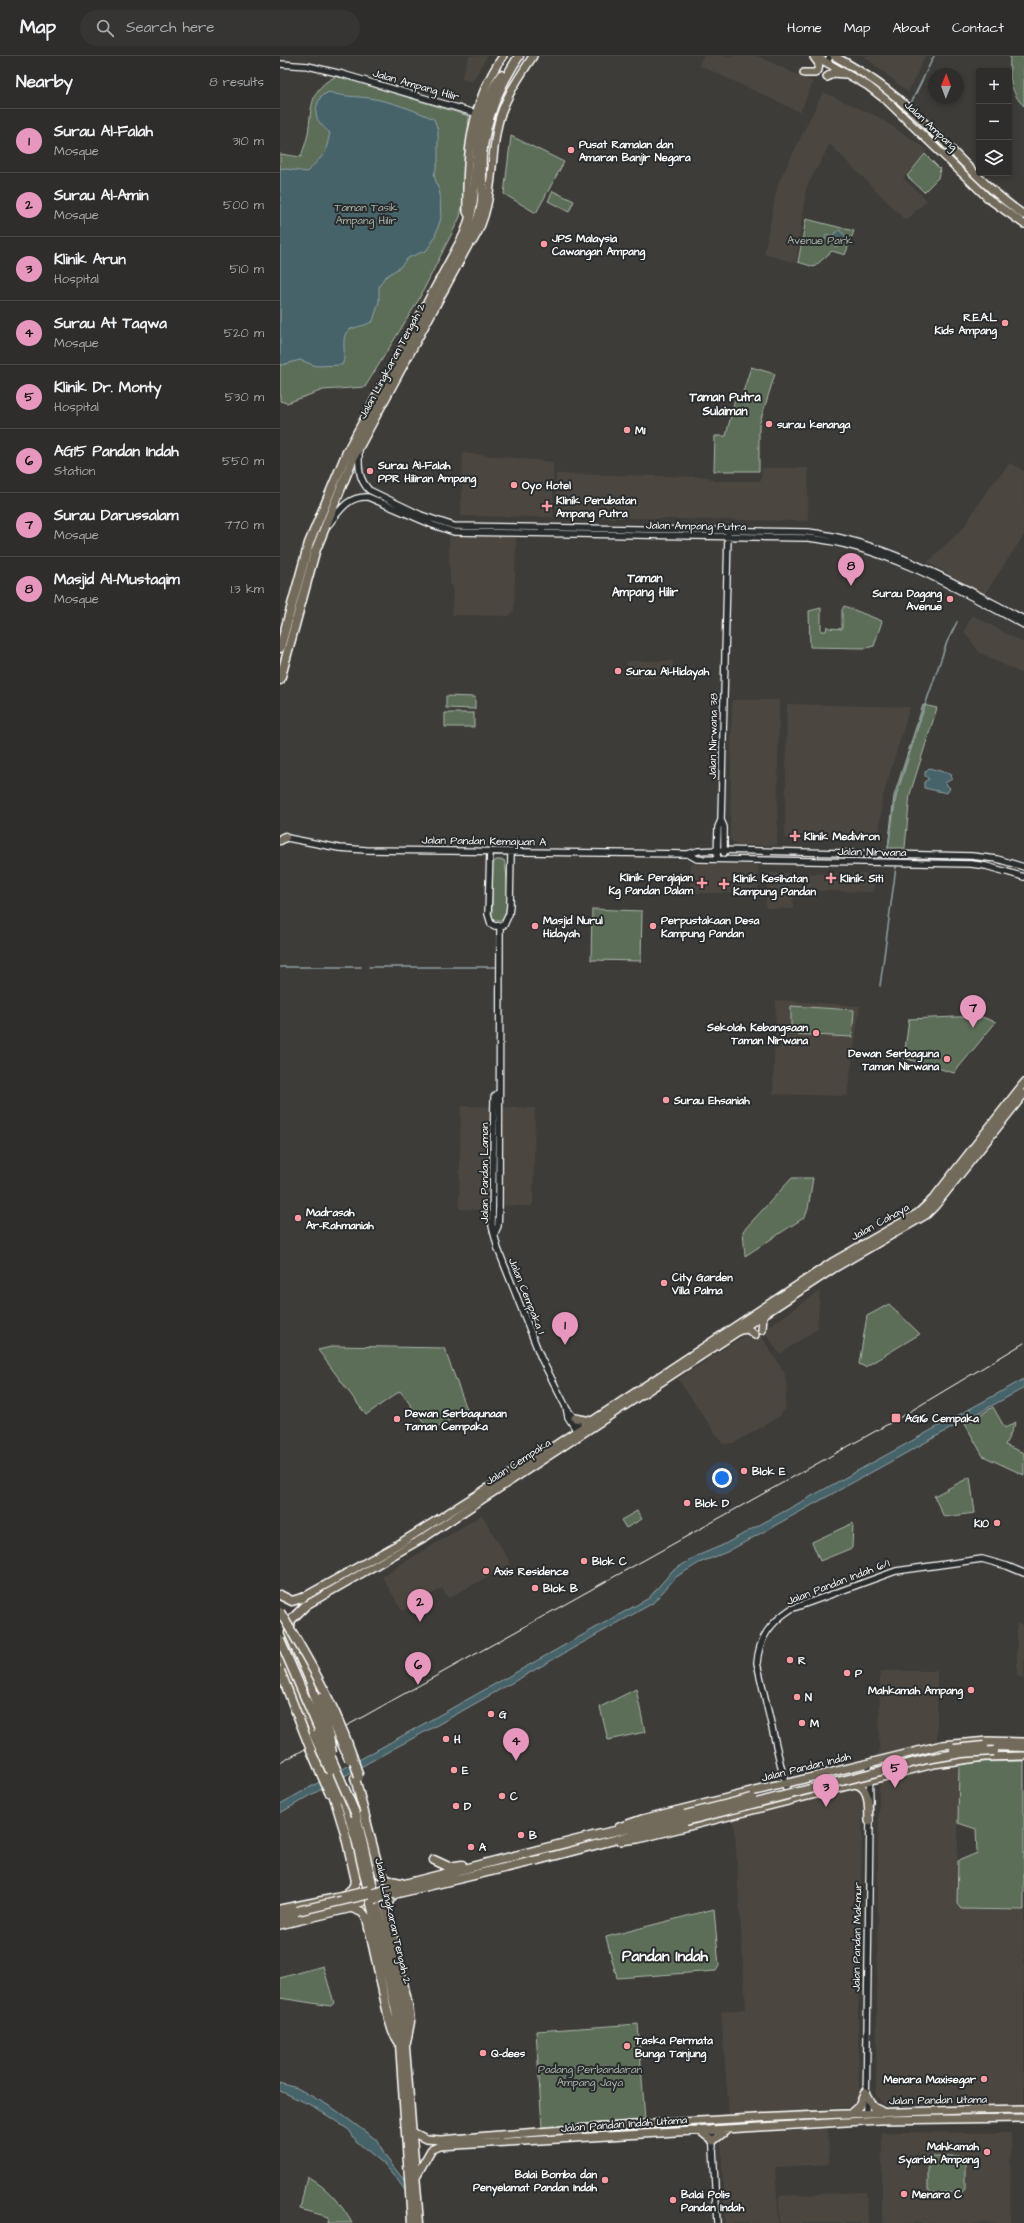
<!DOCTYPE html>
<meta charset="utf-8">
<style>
body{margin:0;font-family:"Architects Daughter",sans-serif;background:#363533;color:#f1f3f6}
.controls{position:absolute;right:12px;top:12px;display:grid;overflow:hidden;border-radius:4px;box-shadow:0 2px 6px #0003}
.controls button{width:36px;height:36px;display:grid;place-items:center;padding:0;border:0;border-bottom:1px solid #494947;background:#2e2d2b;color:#f1f3f6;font:20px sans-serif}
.compass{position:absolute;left:648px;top:12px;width:36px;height:36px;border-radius:50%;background:#2e2d2b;box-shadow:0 2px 6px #0003;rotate:1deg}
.you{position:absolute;left:442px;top:1422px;width:14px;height:14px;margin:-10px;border:3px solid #fff;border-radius:50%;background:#1a73e8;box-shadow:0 0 0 6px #1a73e833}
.badge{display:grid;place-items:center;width:26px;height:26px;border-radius:50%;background:#e797bd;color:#111;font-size:13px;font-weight:700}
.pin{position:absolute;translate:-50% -33px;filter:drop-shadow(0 1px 2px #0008)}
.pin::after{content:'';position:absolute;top:21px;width:14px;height:12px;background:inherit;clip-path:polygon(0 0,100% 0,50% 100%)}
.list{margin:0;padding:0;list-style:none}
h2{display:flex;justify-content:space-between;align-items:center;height:52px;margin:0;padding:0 16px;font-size:17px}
h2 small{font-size:13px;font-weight:400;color:#a7a8a9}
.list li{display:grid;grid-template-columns:26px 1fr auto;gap:12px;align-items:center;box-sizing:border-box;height:64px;padding:0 16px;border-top:1px solid #494947}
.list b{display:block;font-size:15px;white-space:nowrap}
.list p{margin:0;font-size:13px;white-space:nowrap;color:#a7a8a9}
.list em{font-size:13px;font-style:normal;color:#a7a8a9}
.icon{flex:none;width:22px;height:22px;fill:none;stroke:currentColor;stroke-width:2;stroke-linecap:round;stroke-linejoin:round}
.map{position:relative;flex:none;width:744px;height:2167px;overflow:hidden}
header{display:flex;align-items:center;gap:24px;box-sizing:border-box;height:56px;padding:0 20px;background:#2e2d2b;border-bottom:1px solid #494947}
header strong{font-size:19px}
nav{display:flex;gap:22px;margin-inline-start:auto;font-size:14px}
.search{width:280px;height:36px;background:#363533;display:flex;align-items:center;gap:10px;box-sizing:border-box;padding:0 14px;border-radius:22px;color:#a7a8a9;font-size:15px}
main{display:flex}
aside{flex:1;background:#2e2d2b}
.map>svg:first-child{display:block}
.built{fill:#4c4641}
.green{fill:#5b6e58;stroke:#adb6ac}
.water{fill:#46636a;stroke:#90a1a6}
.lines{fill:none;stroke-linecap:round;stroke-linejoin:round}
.stream{stroke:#90a1a6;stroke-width:1.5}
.minor-casing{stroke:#fff;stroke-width:8}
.major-casing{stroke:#fff;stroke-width:10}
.highway-casing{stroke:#fff;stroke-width:11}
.minor{stroke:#2a2d2e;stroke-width:5.5}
.major{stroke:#726b5a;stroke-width:7}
.highway{stroke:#726b5a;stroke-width:8}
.tram{stroke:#fff;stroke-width:1}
.major-bridge-casing{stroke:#fff;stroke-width:10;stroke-linecap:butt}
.highway-bridge-casing{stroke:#fff;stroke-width:11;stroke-linecap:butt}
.major-bridge{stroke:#726b5a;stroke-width:7}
.highway-bridge{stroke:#726b5a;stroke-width:8}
.poi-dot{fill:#ff9aa2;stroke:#2a2d2e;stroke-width:1.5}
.labels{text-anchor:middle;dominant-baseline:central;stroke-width:4;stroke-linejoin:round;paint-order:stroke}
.street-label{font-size:11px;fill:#fff;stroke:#2a2d2e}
.poi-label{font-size:11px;font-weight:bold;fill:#fff;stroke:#2a2d2e;text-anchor:start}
.park-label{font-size:11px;fill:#adb6ac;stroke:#2a2d2e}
.neighbourhood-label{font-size:12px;font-weight:bold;fill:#fff;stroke:#2a2d2e}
.district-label{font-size:15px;font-weight:bold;fill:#fff;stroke:#2a2d2e}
</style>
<header>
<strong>Map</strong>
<div class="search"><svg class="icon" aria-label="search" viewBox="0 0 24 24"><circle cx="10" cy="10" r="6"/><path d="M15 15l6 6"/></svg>Search here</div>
<nav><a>Home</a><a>Map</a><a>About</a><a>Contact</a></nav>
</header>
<main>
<aside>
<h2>Nearby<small>8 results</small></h2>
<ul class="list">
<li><span class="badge">1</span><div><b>Surau Al-Falah</b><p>Mosque</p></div><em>310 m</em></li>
<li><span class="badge">2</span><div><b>Surau Al-Amin</b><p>Mosque</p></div><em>500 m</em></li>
<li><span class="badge">3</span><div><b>Klinik Arun</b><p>Hospital</p></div><em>510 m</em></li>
<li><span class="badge">4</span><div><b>Surau At Taqwa</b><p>Mosque</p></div><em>520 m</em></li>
<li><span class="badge">5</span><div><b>Klinik Dr. Monty</b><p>Hospital</p></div><em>530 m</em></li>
<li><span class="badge">6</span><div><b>AG15 Pandan Indah</b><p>Station</p></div><em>550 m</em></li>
<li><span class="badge">7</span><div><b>Surau Darussalam</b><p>Mosque</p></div><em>770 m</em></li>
<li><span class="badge">8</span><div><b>Masjid Al-Mustaqim</b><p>Mosque</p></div><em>1.3 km</em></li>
</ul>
</aside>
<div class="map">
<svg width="744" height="2167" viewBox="0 0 744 2167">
<rect width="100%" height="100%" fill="#3e3c39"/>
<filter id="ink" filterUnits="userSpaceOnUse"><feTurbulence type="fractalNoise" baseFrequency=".025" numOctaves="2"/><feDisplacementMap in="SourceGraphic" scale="8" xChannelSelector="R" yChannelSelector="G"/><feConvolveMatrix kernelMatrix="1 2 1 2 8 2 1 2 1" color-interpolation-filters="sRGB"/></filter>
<g filter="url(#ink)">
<path class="built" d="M189,0H207L192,26L181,23Z
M423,0H477L533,26L520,56L419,9Z
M584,0H645L628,36Z
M543,36L598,61L648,94L623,122L647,144L626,165L550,88L526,132L516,207L484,198L498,128Z
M183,397L273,406V461L181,460Z
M730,407L744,415V479L704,539L648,506L684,471L706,436Z
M482,412H528V465L276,461V418L428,421L435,425H481Z
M169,480L236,481L234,554L229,560L172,559L173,534L170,528Z
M692,559L744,587V619L699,596L684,575Z
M347,605H393V622H347Z
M452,644H499L497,789H457L450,783Z
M507,648L630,651L602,743L599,783L505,782Z
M411,808L478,809V837H410Z
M487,817L596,818L594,836L514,834L513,853L486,852Z
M496,944L580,950L567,1040L493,1038Z
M184,1050L255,1052L253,1147L251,1150L201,1149L200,1154L179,1153L181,1052Z
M540,1235L537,1273L500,1298L484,1274Z
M476,1272L504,1316L507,1330L505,1353L500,1360L454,1387L443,1388L398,1323Z
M202,1459L231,1508L168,1542L162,1532L122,1555L102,1520Z
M737,1567L744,1570V1623L737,1619Z
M600,1615H657V1685L599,1700Z
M679,1709L677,1848L681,1853L744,1854V2048H603L596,2040L599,1732L601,1724Z
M575,1732L583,1739L578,1959L579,2041L571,2051L449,2059L441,1956L466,1953L454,1762Z
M548,2073L549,2108L495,2111L499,2167H445L441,2084L447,2079Z
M602,2076L731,2077L730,2167H602Z
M586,2136L588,2167H500L499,2140Z"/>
<path class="green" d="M730,0H744V50C730,38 729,17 730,0Z
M57,20L189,60L184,141L180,161L138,245L85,331L43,334L7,347L0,345V98L21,101C23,93 27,85 28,77C32,51 29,32 57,20Z
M231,80L284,106L256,157L224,138Z
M645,98L660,113L658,122L644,136L627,120Z
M273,135L294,145L289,156L268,145Z
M526,163L574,175L565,199L552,195L534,211L518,206Z
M471,311L495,318L479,369V415H434L435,380H446L456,338L462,339Z
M564,550L602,565L594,590L586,592L530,591L529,555L541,552V575H546L547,570L549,572L562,573V554Z
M166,640L195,641V653L166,652Z
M643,649L657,652L630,738L625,792H608L614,740Z
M165,657H194V671H165Z
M216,804H224C228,819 230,851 223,864H215L212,861V809Z
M312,853L362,855L361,905L311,904Z
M511,950L574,954L572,981L511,978Z
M699,960L716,966L674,1017L624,1002L629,963Z
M512,1122H533L528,1153L525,1161L465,1200L463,1175Z
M609,1248L640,1278L585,1311L579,1308L587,1260Z
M55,1290L164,1292L187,1353L151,1376L120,1335L86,1359L38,1294Z
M713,1351L725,1372L736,1366L725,1389L744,1397V1419L703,1400L685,1368Z
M690,1421L695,1457L664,1461L654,1440Z
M357,1455L362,1463L346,1472L341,1464Z
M573,1467L572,1492L540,1505L532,1486Z
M356,1633L365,1676L328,1684L320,1651Z
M744,1705V1854L681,1853L677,1848L678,1805L697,1797L696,1773L678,1767L679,1709L698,1706Z
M434,1853L439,1910L436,1915L337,1922L326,1881Z
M43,1910L54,1947L51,1950L0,1942V1922Z
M358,1968L365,2064L262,2071L256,1975Z
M648,2100H685V2133L682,2136L652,2137L648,2134Z
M27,2120C47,2132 61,2147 72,2167H48L49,2161L20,2153Z"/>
<path class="water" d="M49,36C62,41 75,40 89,42C110,45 134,54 154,63L158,74V106L154,119L160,138L161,162L154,183L147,194L128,202L120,211L104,222L99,231V246L93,265C86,270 77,270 69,274C59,280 68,298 62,309L36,310L20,304L2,309H0V112L27,116L45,97L50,77C35,64 32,58 41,40Z
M559,174L569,183L555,191L554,185H548L545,181L547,178L552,180Z
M649,712L671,718L672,723L665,727L670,732L667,737L644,732V726L649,723L645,720V716Z
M744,1323V1332L447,1496L419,1507L396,1521L373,1547L152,1672C101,1699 50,1728 0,1757V1748L369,1542L392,1515L417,1500L443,1489Z
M0,2027L17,2032L53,2052L98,2085L105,2100L128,2129L144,2167H139L128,2139L117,2123L104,2108L77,2086L69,2074L33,2050L0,2035Z"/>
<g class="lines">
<path class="stream" d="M630,49L654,0
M608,792L616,740L641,661L667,586L677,566
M0,911H81
M89,911H216
M600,930L616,811"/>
<defs>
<path id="minor" d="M547,7L550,0
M0,8L28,10L62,18L195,57
M79,392C79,409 77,421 89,434L141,459L174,470L528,476C605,485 676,528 744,563
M49,468C60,454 68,440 88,441L153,469L174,476L528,482C605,490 677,533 744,569
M441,764L444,771V797
M2,781L59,792L86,794L408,798L418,795L438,794L692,800L717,803L744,811
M210,795L208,858L211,868L215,870L224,869L229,858L230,849L231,796
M408,798L417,803L691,808L706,810L744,821
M437,803L438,771L441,764L448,478
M218,1037L214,1041L212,1170L218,1193L261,1302L286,1351L288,1361L298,1377
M215,1177L218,1170L219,1151L220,871
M286,1352L304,1375
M589,1707L590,1746
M508,1741L477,1607C479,1582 490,1567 511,1553L616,1515L702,1503L727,1510L744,1517
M586,2056L590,1762
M432,2073L437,2167"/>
<path id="major" d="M535,0L588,30L606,44L709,143L744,168
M554,0C584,16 611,35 635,58C672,92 703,131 744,159
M524,17H535L538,14L539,8L534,1
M547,21L553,17L564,18
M190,161L187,156C186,100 190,47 223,0
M193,185C215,149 209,107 218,68C224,42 239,22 253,0
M461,1274L468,1273L475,1279
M482,1274L483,1259
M295,1362L311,1365
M22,1542L122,1486L268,1394L554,1205L638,1157L653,1143L744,1027
M25,1550L145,1481L553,1213L646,1159L655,1150L744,1038
M575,1728C591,1731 588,1752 589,1765
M339,1771L362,1763L662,1689L708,1685L744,1686
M340,1785L358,1783L654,1708L704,1701L744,1700
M0,1853L64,1840
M0,1869L72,1852L76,1849
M585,2036L593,2051L601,2055
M572,2056L579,2050L585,2036
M419,2074L433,2085L448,2073
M132,2076L146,2083L161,2084C355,2067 549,2056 744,2053
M135,2122L151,2094L160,2090L600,2064L744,2062"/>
<path id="highway" d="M0,592L29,487L67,396L184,179C195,153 194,128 196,101C197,72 205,43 221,19
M0,624L35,496L74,400L191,183C195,170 201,158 202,145C203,129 201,114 202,99C206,61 219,31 239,0
M0,784L5,781
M0,1539L12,1545L22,1542
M25,1550L11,1564L9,1577L31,1627L35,1644
M0,1598L34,1679
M712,1690L744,1691
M31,1694L49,1736
M50,1715L65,1747L77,1787L116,1955L120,1988L132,2167
M50,1720L51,1731L65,1777L76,1825L72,1833L64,1840
M75,1722L100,1818L111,1825L121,1827
M76,1759L122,1954L139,2167
M154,1804L169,1811L182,1809
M109,1832L317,1779L405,1759
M72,1852L82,1856L87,1862L109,1963L113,1976L119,1986
M0,1858L17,1855
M0,1864L81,1846
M126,1987L130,1966L128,1949L107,1855L109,1844L114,1838L258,1804L406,1765"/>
</defs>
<use href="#minor" class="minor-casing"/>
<use href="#major" class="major-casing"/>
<use href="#highway" class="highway-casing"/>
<use href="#minor" class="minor"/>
<use href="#major" class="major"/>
<use href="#highway" class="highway"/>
<path class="tram" d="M0,1707L619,1362L744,1287"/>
<defs>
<path id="major-bridge" d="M64,1840L89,1834"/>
<path id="highway-bridge" d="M0,1556C32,1609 62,1662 79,1721
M0,1584L76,1759
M0,1615L31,1694
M41,1642L69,1703
M35,1644L49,1680L52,1697
M34,1679L50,1715
M674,1693L704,1690
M405,1759L472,1742
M406,1765L647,1703L682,1697L714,1695
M94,1843L114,1838
M17,1855L99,1836L109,1832"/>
</defs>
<use href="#major-bridge" class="major-bridge-casing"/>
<use href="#highway-bridge" class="highway-bridge-casing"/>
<use href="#major-bridge" class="major-bridge"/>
<use href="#highway-bridge" class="highway-bridge"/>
</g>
</g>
<g class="poi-dot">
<circle cx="291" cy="94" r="4"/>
<circle cx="264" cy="188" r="4"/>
<circle cx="725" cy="267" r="4"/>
<circle cx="489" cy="368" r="4"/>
<circle cx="347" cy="374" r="4"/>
<circle cx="90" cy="415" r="4"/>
<circle cx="234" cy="429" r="4"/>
<path d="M265 444h4v4h4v4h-4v4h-4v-4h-4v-4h4z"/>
<circle cx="670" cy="543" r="4"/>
<circle cx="338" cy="615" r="4"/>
<path d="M513 774h4v4h4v4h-4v4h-4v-4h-4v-4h4z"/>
<path d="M549 816h4v4h4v4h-4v4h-4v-4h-4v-4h4z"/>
<path d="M420 821h4v4h4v4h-4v4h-4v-4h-4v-4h4z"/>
<path d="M442 822h4v4h4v4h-4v4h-4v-4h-4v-4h4z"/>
<circle cx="255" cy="870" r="4"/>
<circle cx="373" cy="870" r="4"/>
<circle cx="536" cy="977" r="4"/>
<circle cx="667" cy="1003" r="4"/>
<circle cx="386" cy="1044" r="4"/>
<circle cx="18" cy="1162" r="4"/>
<circle cx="384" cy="1227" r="4"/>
<rect x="611" y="1357" width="10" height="10" rx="2"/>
<circle cx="117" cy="1363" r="4"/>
<circle cx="464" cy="1415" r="4"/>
<circle cx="407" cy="1447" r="4"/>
<circle cx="717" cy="1467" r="4"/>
<circle cx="304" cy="1505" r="4"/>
<circle cx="206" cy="1515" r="4"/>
<circle cx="255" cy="1532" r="4"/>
<circle cx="510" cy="1604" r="4"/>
<circle cx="567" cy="1617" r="4"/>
<circle cx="691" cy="1634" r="4"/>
<circle cx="517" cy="1641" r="4"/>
<circle cx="211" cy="1658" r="4"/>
<circle cx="522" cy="1667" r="4"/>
<circle cx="166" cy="1683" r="4"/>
<circle cx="174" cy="1714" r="4"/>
<circle cx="222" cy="1740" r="4"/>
<circle cx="176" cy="1750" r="4"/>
<circle cx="241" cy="1779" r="4"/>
<circle cx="191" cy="1791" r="4"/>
<circle cx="347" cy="1990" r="4"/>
<circle cx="203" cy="1997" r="4"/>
<circle cx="704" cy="2023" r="4"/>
<circle cx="707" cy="2096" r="4"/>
<circle cx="325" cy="2124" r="4"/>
<circle cx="624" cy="2138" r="4"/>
<circle cx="393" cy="2144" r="4"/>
</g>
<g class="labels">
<g class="street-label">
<text transform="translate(136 29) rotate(16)">Jalan Ampang Hilir</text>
<text transform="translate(651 70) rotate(43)">Jalan Ampang</text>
<text transform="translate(112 305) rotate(-62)">Jalan Lingkaran Tengah 2</text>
<text transform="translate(416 470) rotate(1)">Jalan Ampang Putra</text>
<text transform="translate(433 680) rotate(-89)">Jalan Nirwana 38</text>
<text transform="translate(204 785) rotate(1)">Jalan Pandan Kemajuan A</text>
<text transform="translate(592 796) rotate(1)">Jalan Nirwana</text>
<text transform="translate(204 1117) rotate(-90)">Jalan Pandan Laman</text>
<text transform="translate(600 1166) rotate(-29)">Jalan Cahaya</text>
<text transform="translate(247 1240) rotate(68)">Jalan Cempaka 1</text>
<text transform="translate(238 1406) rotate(-33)">Jalan Cempaka</text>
<text transform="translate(558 1526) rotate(-21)">Jalan Pandan Indah 6/1</text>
<text transform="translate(526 1711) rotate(-14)">Jalan Pandan Indah</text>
<text transform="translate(113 1865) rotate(77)">Jalan Lingkaran Tengah 2</text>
<text transform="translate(577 1881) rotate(-89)">Jalan Pandan Makmur</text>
<text transform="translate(658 2044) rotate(-1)">Jalan Pandan Utama</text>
<text transform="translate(344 2068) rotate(-4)">Jalan Pandan Indah Utama</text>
</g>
<g class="poi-label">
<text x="299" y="88">Pusat Ramalan dan<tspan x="299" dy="13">Amaran Banjir Negara</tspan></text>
<text x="272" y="182">JPS Malaysia<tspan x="272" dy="13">Cawangan Ampang</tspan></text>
<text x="717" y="261" text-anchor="end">R.E.A.L<tspan x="717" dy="13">Kids Ampang</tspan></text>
<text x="497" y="368">surau kenanga</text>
<text x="355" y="374">M1</text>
<text x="98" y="409">Surau Al-Falah<tspan x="98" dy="13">PPR Hiliran Ampang</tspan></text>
<text x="242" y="429">Oyo Hotel</text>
<text x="276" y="444">Klinik Perubatan<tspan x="276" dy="13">Ampang Putra</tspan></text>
<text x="662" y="537" text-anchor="end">Surau Dagang<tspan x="662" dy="13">Avenue</tspan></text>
<text x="346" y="615">Surau Al-Hidayah</text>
<text x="524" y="780">Klinik Mediviron</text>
<text x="413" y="821" text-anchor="end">Klinik Pergigian<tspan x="413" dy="13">Kg Pandan Dalam</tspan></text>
<text x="453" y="822">Klinik Kesihatan<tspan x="453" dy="13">Kampung Pandan</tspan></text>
<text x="560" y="822">Klinik Siti</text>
<text x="263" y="864">Masjid Nurul<tspan x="263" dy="13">Hidayah</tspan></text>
<text x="381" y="864">Perpustakaan Desa<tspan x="381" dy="13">Kampung Pandan</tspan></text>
<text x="528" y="971" text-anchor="end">Sekolah Kebangsaan<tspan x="528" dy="13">Taman Nirwana</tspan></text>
<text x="659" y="997" text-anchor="end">Dewan Serbaguna<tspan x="659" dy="13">Taman Nirwana</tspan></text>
<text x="394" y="1044">Surau Ehsaniah</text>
<text x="26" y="1156">Madrasah<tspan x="26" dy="13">Ar-Rahmaniah</tspan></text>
<text x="392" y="1221">City Garden<tspan x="392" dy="13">Villa Palma</tspan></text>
<text x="125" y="1357">Dewan Serbagunaan<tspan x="125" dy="13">Taman Cempaka</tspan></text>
<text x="625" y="1362">AG16 Cempaka</text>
<text x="472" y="1415">Blok E</text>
<text x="415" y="1447">Blok D</text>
<text x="709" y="1467" text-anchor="end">K10</text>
<text x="312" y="1505">Blok C</text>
<text x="214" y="1515">Axis Residence</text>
<text x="263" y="1532">Blok B</text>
<text x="518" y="1604">R</text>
<text x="575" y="1617">P</text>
<text x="683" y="1634" text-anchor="end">Mahkamah Ampang</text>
<text x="525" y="1641">N</text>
<text x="219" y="1658">G</text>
<text x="530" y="1667">M</text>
<text x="174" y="1683">H</text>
<text x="182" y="1714">E</text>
<text x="230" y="1740">C</text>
<text x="184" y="1750">D</text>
<text x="249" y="1779">B</text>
<text x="199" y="1791">A</text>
<text x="355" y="1984">Taska Permata<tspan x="355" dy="13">Bunga Tanjung</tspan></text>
<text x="211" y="1997">Q-dees</text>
<text x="696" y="2023" text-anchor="end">Menara Maxisegar</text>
<text x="699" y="2090" text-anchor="end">Mahkamah<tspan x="699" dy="13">Syariah Ampang</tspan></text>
<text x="317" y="2118" text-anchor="end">Balai Bomba dan<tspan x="317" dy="13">Penyelamat Pandan Indah</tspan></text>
<text x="401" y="2138">Balai Polis<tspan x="401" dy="13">Pandan Indah</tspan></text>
<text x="632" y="2138">Menara C</text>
</g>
<g class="park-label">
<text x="86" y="151">Taman Tasik<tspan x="86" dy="13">Ampang Hilir</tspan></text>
<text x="540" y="184">Avenue Park</text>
<text x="310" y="2013">Padang Perbandaran<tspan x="310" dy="13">Ampang Jaya</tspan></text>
</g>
<g class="neighbourhood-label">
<text x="445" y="341">Taman Putra<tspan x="445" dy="14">Sulaiman</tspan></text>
<text x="365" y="522">Taman<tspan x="365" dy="14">Ampang Hilir</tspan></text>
</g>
<g class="district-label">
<text x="385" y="1900">Pandan Indah</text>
</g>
</g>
</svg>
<div class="controls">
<button>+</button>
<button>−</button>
<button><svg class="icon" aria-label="layers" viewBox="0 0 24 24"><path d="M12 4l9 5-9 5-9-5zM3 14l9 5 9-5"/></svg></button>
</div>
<svg class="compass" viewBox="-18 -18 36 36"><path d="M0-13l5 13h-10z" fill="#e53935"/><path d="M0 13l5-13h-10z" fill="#a7a8a9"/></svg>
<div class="you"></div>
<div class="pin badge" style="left:285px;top:1289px">1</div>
<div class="pin badge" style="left:140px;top:1566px">2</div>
<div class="pin badge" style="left:546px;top:1751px">3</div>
<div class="pin badge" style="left:236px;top:1705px">4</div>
<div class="pin badge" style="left:615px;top:1732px">5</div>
<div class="pin badge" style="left:138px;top:1629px">6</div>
<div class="pin badge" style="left:693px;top:972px">7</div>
<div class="pin badge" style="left:571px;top:530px">8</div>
</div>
</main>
